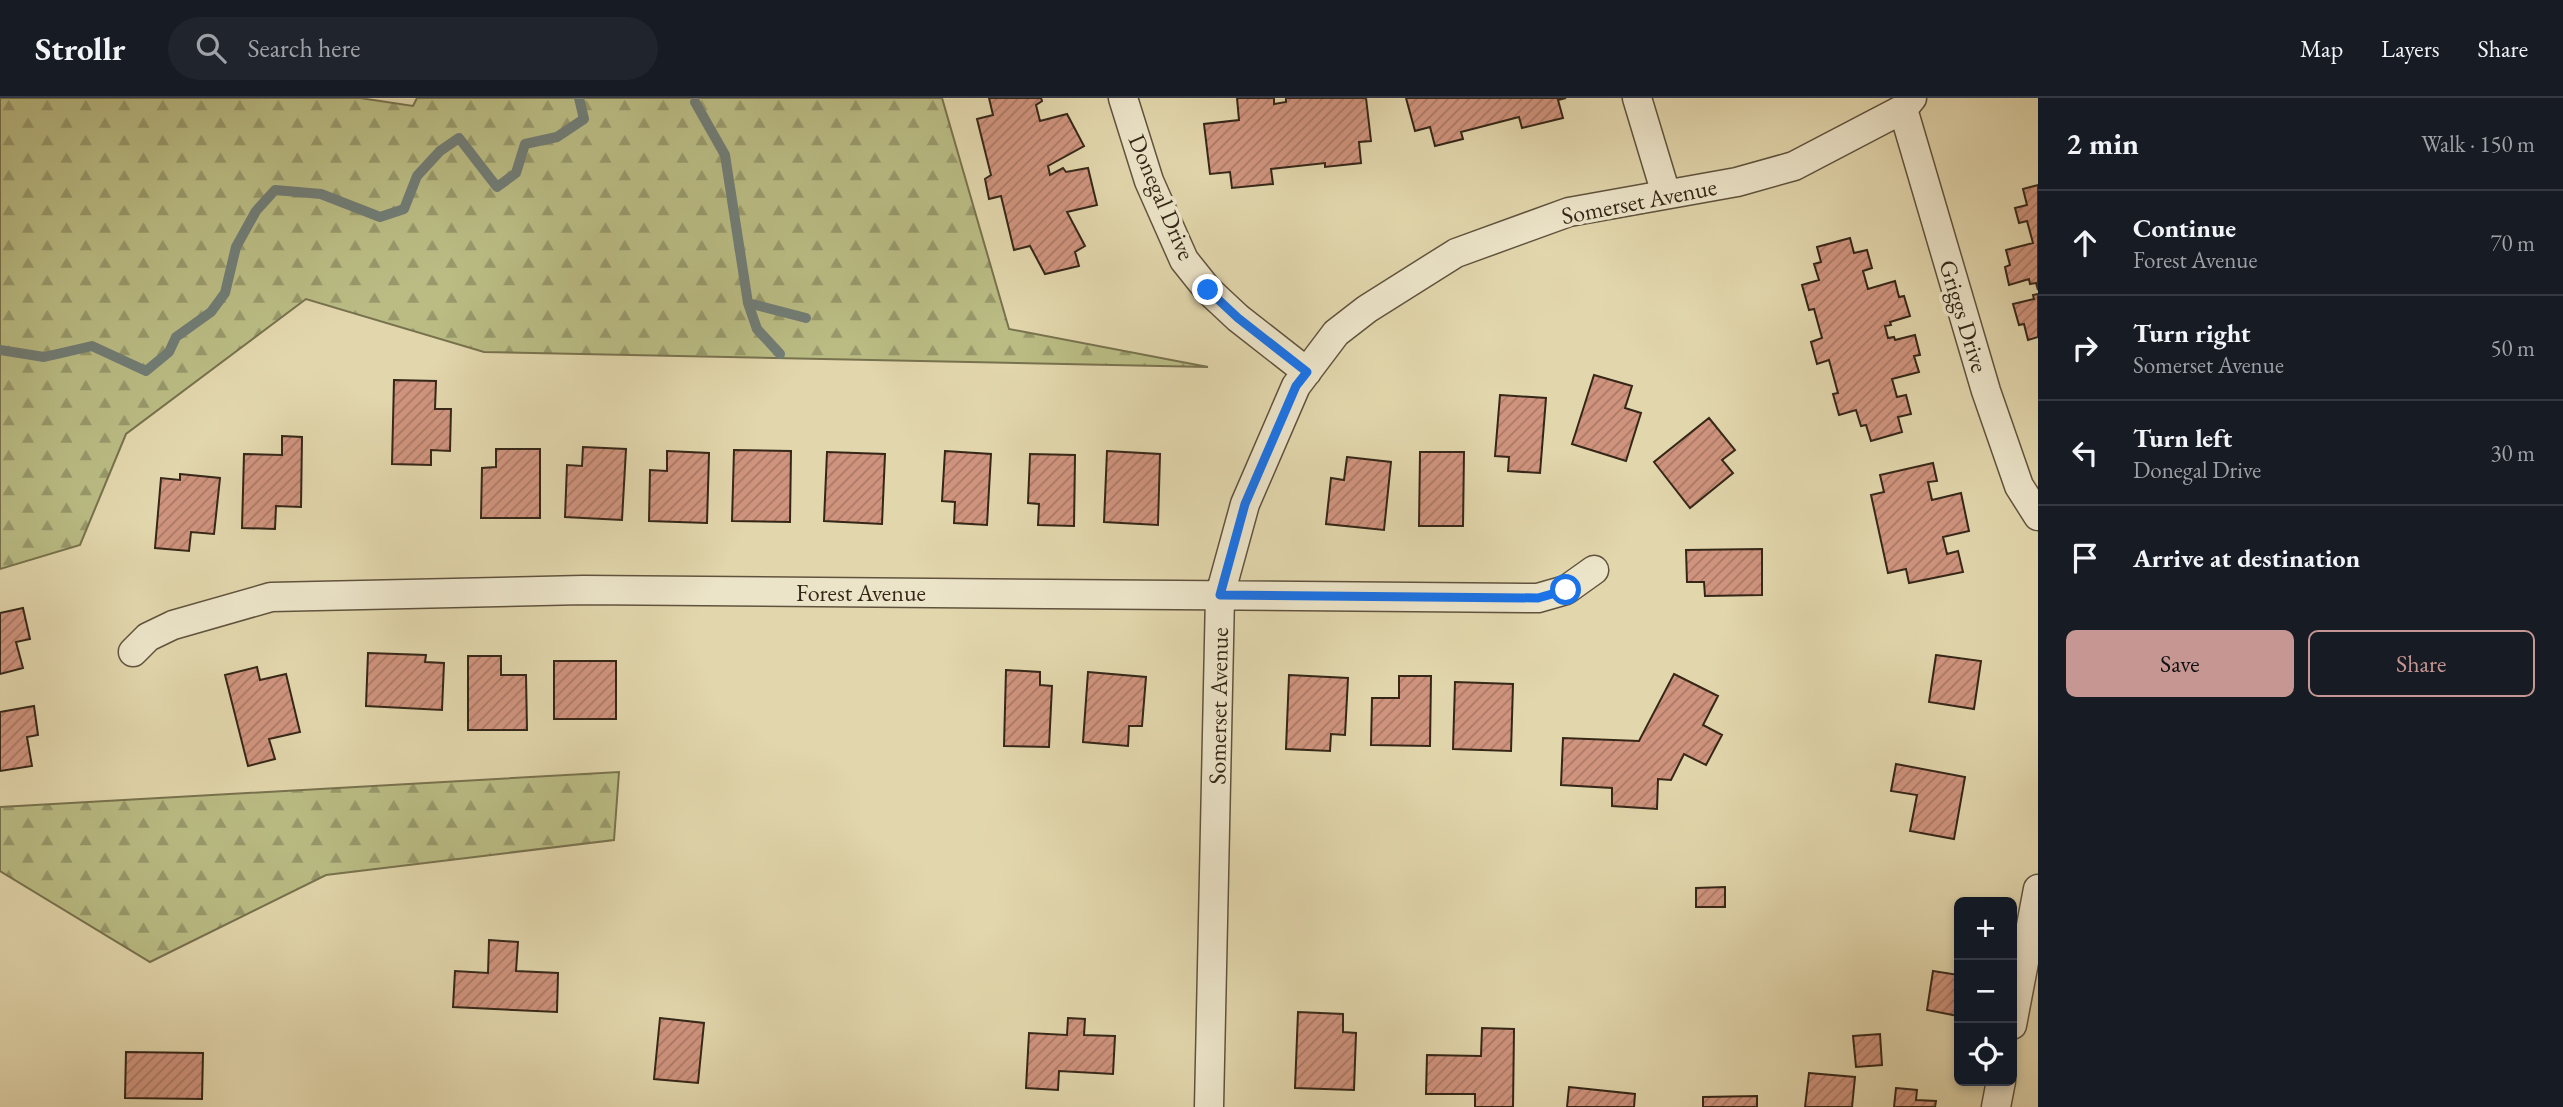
<!DOCTYPE html>
<meta charset="utf-8">
<style>
body{margin:0;font-family:"EB Garamond",serif;background:#20242c;color:#f1f3f6}
.controls{position:absolute;right:21px;bottom:21px;display:grid;overflow:hidden;border-radius:10px;box-shadow:0 4px 10px #0003}
.controls button{width:63px;height:63px;display:grid;place-items:center;padding:0;border:0;border-bottom:2px solid #363941;background:#171b24;color:#f1f3f6;font:35px sans-serif}
.stop{position:absolute;width:21px;height:21px;margin:-16px;border:5px solid #1a73e8;border-radius:50%;background:#fff}
.stop.end{background:#1a73e8;border-color:#fff;box-shadow:0 2px 7px #0008}
.list{margin:0;padding:0;list-style:none}
h2{display:flex;justify-content:space-between;align-items:center;height:91px;margin:0;padding:0 28px;font-size:30px}
h2 small{font-size:23px;font-weight:400;color:#9ea1a6}
.list li{display:grid;grid-template-columns:46px 1fr auto;gap:21px;align-items:center;box-sizing:border-box;height:105px;padding:0 28px;border-top:2px solid #363941}
.list b{display:block;font-size:26px;white-space:nowrap}
.list p{margin:0;font-size:23px;white-space:nowrap;color:#9ea1a6}
.list em{font-size:23px;font-style:normal;color:#9ea1a6}
.actions{display:flex;gap:14px;padding:21px 28px}
.actions a{flex:1;padding:16px 0;border:2px solid #c59692;border-radius:10px;text-align:center;font-size:24px;color:#c59692}
.actions .main{background:#c59692;color:#111}
.icon{flex:none;width:38px;height:38px;fill:none;stroke:currentColor;stroke-width:2;stroke-linecap:round;stroke-linejoin:round}
.map{position:relative;flex:none;width:2038px;height:1009px;overflow:hidden}
header{display:flex;align-items:center;gap:42px;box-sizing:border-box;height:98px;padding:0 35px;background:#171b24;border-bottom:2px solid #363941}
header strong{font-size:33px}
nav{display:flex;gap:38px;margin-inline-start:auto;font-size:24px}
.search{width:490px;height:63px;background:#20242c;display:flex;align-items:center;gap:18px;box-sizing:border-box;padding:0 24px;border-radius:38px;color:#9ea1a6;font-size:26px}
main{display:flex}
aside{flex:1;background:#171b24}
.map>svg:first-child{display:block}
.forest{fill:url(#forest-firs);stroke:#78724e;stroke-width:2}
.lines{fill:none;stroke-linecap:round;stroke-linejoin:round}
.stream{stroke:#717d76;stroke-width:10}
.building{fill:url(#building-hatch);stroke:#352718;stroke-width:2}
.street-casing{stroke:#60533d;stroke-width:31}
.street{stroke:#ece4c9;stroke-width:28}
.route{stroke:#1a73e8;stroke-width:9}
.labels{text-anchor:middle;dominant-baseline:central;stroke-width:7;stroke-linejoin:round;paint-order:stroke}
.street-label{font-size:24px;fill:#352718;stroke:#ece4c9}
</style>
<header>
<strong>Strollr</strong>
<div class="search"><svg class="icon" aria-label="search" viewBox="0 0 24 24"><circle cx="10" cy="10" r="6"/><path d="M15 15l6 6"/></svg>Search here</div>
<nav><a>Map</a><a>Layers</a><a>Share</a></nav>
</header>
<main>
<div class="map">
<svg width="2038" height="1009" viewBox="0 0 2038 1009">
<defs>
<pattern id="forest-firs" width="22" height="20" patternUnits="userSpaceOnUse" patternTransform="scale(1.75)"><rect width="22" height="20" fill="#babc84"/><path d="M5 1l3.5 6h-7zM16 11l3.5 6h-7z" fill="#98996b"/></pattern>
<pattern id="building-hatch" width="6" height="6" patternUnits="userSpaceOnUse" patternTransform="scale(1.75)"><rect width="6" height="6" fill="#d0947e"/><path d="M-1 1l2-2M0 6l6-6M5 7l2-2" fill="none" stroke="#aa7966"/></pattern>
</defs>
<rect width="100%" height="100%" fill="#e2d6ac"/>
<filter id="stains"><feTurbulence type="fractalNoise" baseFrequency=".00286" numOctaves="4"/><feColorMatrix values="0 0 0 0 .2 0 0 0 0 .09 0 0 0 0 .02 0 0 0 .5 -.17"/></filter>
<radialGradient id="worn" r=".72"><stop offset=".6" stop-color="#630" stop-opacity="0"/><stop offset="1" stop-color="#630" stop-opacity=".3"/></radialGradient>
<path class="forest" d="M0,0H360L413,8L417,0H942L1009,231L1208,269L484,254L306,201L126,336L80,447L0,471Z
M619,674L614,742L326,777L150,864L0,773V709Z"/>
<g class="lines">
<path class="stream" d="M695,4L725,57L748,205L757,231L780,256
M748,205L806,220
M0,252L44,259L92,248L146,273L169,254L176,239L211,214L225,195L236,149L256,113L275,92L321,96L380,119L404,111L417,78L440,53L459,40L497,89L516,75L525,46L557,39L584,21L579,0"/>
</g>
<path class="building" d="M989,0H1041L1042,3L1036,7L1040,23L1067,16L1084,48L1048,68L1050,77L1063,70L1066,74L1088,70L1097,107L1067,114L1085,148L1075,154L1079,168L1045,176L1030,148L1014,152L1001,98L989,101L985,81L991,77L977,21L993,17Z
M1237,0H1274V6L1286,4V0H1366L1371,43L1359,44L1361,65L1325,69V65L1271,71L1273,86L1232,90L1230,74L1210,76L1204,26L1239,22Z
M1406,0H1566L1558,2L1563,20L1522,30L1519,19L1461,34L1463,41L1435,48L1430,29L1415,33Z
M2038,87V192L2036,185L2030,186L2029,181L2009,187L2005,169L2010,167L2006,152L2033,145L2027,123L2019,125L2015,110L2027,107L2023,91Z
M1850,140L1854,155L1867,152L1872,170L1863,173L1868,191L1895,183L1899,199L1904,198L1910,218L1890,224L1891,227L1885,228L1888,240L1894,239L1895,242L1915,237L1920,257L1914,258L1919,274L1892,281L1897,299L1906,297L1911,316L1898,319L1902,334L1871,343L1866,327L1861,328L1856,312L1839,317L1833,296L1838,295L1829,262L1817,266L1811,244L1822,240L1814,211L1809,212L1802,187L1819,182L1814,166L1821,164L1817,149Z
M2038,196V239L2028,242L2024,226L2019,227L2013,206L2034,201L2033,197Z
M1594,277L1632,288L1625,310L1641,315L1626,363L1572,346Z
M394,282L436,283L435,311H451L450,353L431,352V367L392,366Z
M1500,297L1546,300L1540,375L1508,373L1509,359L1495,358Z
M1709,320L1735,352L1722,362L1733,375L1690,410L1654,364Z
M282,338L302,339L301,409L276,408L275,431L242,430L244,356L282,357Z
M583,349L626,351L622,422L565,419L567,367L582,368Z
M496,351H540V420H481L482,370L496,369Z
M734,352L791,353L790,424L732,423Z
M667,353L709,355L707,425L649,423L650,372L667,373Z
M945,353L991,356L987,427L954,425L955,404L942,403Z
M1107,353L1160,356L1158,427L1104,424Z
M827,354L885,356L882,426L824,423Z
M1420,354H1464L1463,428H1419Z
M1030,356L1075,357L1074,428L1038,427L1039,406L1028,405Z
M1347,359L1391,364L1384,432L1326,426L1331,380L1344,382Z
M1933,365L1937,383L1928,384L1932,402L1961,395L1969,433L1943,439L1947,456L1958,453L1963,474L1909,485L1906,471L1888,475L1871,397L1884,394L1880,377Z
M180,376L220,380L214,436L191,434L189,453L155,450L161,380L180,382Z
M1762,451V497L1705,498L1704,484H1687L1686,452Z
M23,510L30,541L16,544L23,570L0,576V515Z
M368,555L426,557L425,564L444,565L442,612L366,608Z
M1936,557L1981,563L1974,611L1929,604Z
M468,558H501V577H526L527,632H468Z
M554,563H616V621H554Z
M257,569L260,582L286,576L300,634L269,641L275,661L248,668L225,577Z
M1006,572L1040,574V587L1052,588L1049,649L1004,648Z
M1088,574L1146,579L1142,628H1129L1128,648L1083,644Z
M1674,576L1718,598L1703,627L1722,637L1706,667L1684,656L1671,682L1658,681L1657,711L1612,708V690L1561,687L1563,640L1639,643Z
M1289,577L1348,580L1345,637L1331,636L1330,653L1286,651Z
M1399,578H1431L1430,648L1371,647L1372,600H1399Z
M1455,584L1513,586L1511,653L1453,651Z
M34,608L38,637L27,639L32,668L0,673V614Z
M1896,666L1965,679L1954,741L1910,733L1917,697L1891,693Z
M1725,789V809H1696V790Z
M489,842L518,844L516,873L558,875L557,914L453,909L455,873L488,875Z
M1933,873L1959,877L1958,918L1927,912Z
M1298,914L1343,916V934L1356,935L1354,992L1295,990Z
M660,920L704,925L698,985L654,981Z
M1068,920L1085,921L1084,937L1115,938L1113,976L1059,973L1058,992L1026,990L1029,935L1067,937Z
M1482,930L1514,931L1513,1009H1475V996H1426L1427,957L1481,958Z
M1880,936L1882,967L1856,969L1853,938Z
M126,954L203,955L202,1001L125,1000Z
M1809,975L1855,979L1852,1009H1805Z
M1569,989L1635,996L1634,1009H1567Z
M1896,990L1917,992L1916,1002L1936,1003L1935,1009H1894Z
M1757,998V1009H1703V999Z"/>
<g class="lines">
<defs>
<path id="street" d="M1123,0L1149,83L1184,162L1208,192L1238,220L1307,274
M1637,0L1666,96
M1903,11L1986,293L2019,388L2038,418
M133,554L148,539L173,527L271,499L583,492L1538,500L1566,492L1594,472
M2012,927L2038,791
M1209,1009L1220,497L1245,406L1296,288L1336,235L1367,211L1456,155L1569,114L1737,84L1794,68L1903,11L1912,0
M1996,1009L2001,983"/>
</defs>
<use href="#street" class="street-casing"/>
<use href="#street" class="street"/>
</g>
<g class="lines">
<path class="route" d="M1208,192L1238,220L1307,274L1296,288L1245,406L1220,497L1538,500L1566,492"/>
</g>
<g class="labels">
<g class="street-label">
<text transform="translate(1162 99) rotate(67)">Donegal Drive</text>
<text transform="translate(1639 103) rotate(-11)">Somerset Avenue</text>
<text transform="translate(1964 218) rotate(73)">Griggs Drive</text>
<text x="861" y="494">Forest Avenue</text>
<text transform="translate(1218 608) rotate(-89)">Somerset Avenue</text>
</g>
</g>
<rect width="100%" height="100%" filter="url(#stains)"/>
<rect width="100%" height="100%" fill="url(#worn)"/>
</svg>
<div class="controls">
<button>+</button>
<button>−</button>
<button><svg class="icon" aria-label="locate" viewBox="0 0 24 24"><circle cx="12" cy="12" r="6"/><path d="M12 2v4M12 18v4M2 12h4M18 12h4"/></svg></button>
</div>
<div class="stop" style="left:1566px;top:492px"></div>
<div class="stop end" style="left:1208px;top:192px"></div>
</div>
<aside>
<h2>2 min<small>Walk · 150 m</small></h2>
<ul class="list">
<li><svg class="icon" aria-label="ahead" viewBox="0 0 24 24"><path d="M12 20V5M6 11l6-6 6 6"/></svg><div><b>Continue</b><p>Forest Avenue</p></div><em>70 m</em></li>
<li><svg class="icon" aria-label="right" viewBox="0 0 24 24"><path d="M7 20v-9h11M14 6l5 5-5 5"/></svg><div><b>Turn right</b><p>Somerset Avenue</p></div><em>50 m</em></li>
<li><svg class="icon" aria-label="left" viewBox="0 0 24 24"><path d="M17 20v-9H6M10 6l-5 5 5 5"/></svg><div><b>Turn left</b><p>Donegal Drive</p></div><em>30 m</em></li>
<li><svg class="icon" aria-label="arrive" viewBox="0 0 24 24"><path d="M6 21V4h12l-3 4 3 4H6"/></svg><div><b>Arrive at destination</b></div></li>
</ul>
<div class="actions"><a class="main">Save</a><a>Share</a></div>
</aside>
</main>
